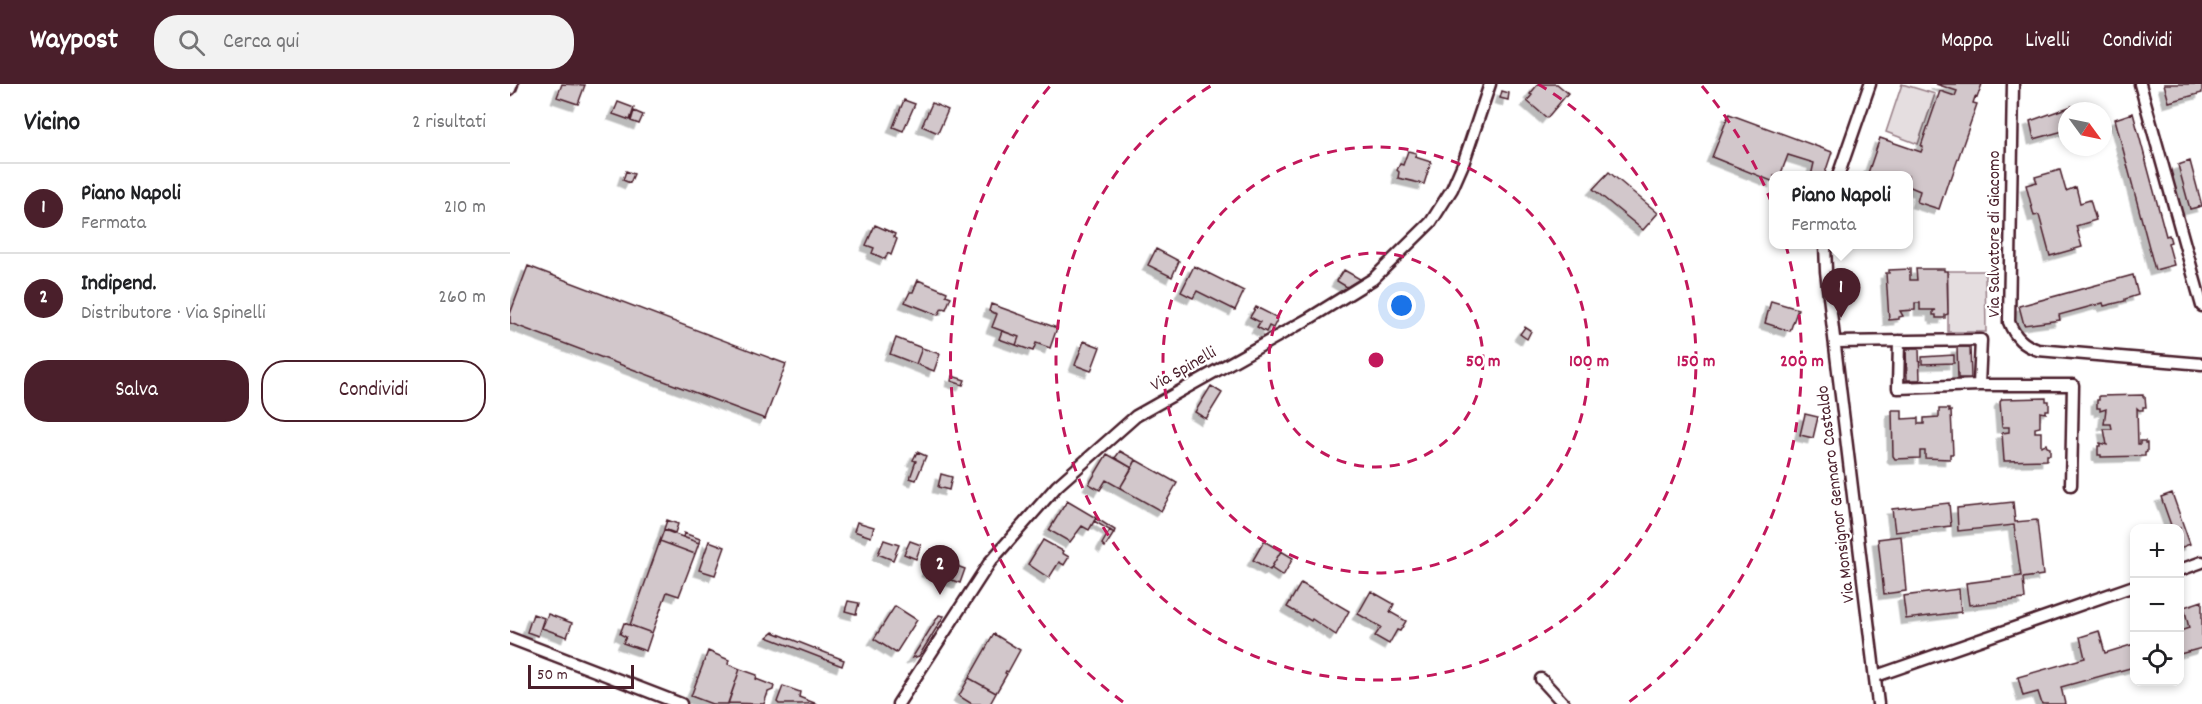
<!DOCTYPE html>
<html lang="it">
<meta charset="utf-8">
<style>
body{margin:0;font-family:Dekko,sans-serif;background:#f2f2f2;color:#202124}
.controls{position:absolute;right:18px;bottom:18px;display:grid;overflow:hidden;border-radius:12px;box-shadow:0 3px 9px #0003}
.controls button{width:54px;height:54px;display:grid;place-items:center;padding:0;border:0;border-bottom:2px solid #e0e0e0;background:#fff;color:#202124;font:30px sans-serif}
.compass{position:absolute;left:1548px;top:18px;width:54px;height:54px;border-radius:50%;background:#fff;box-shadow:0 3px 9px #0003;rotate:123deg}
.scale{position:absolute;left:18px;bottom:15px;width:106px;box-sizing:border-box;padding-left:6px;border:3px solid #4a1f2b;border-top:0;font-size:16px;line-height:21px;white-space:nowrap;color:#4a1f2b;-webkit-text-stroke:4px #fff;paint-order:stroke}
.you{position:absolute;left:892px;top:222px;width:21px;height:21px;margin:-15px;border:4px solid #fff;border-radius:50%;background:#1a73e8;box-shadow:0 0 0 9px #1a73e833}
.badge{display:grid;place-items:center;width:39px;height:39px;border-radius:50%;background:#4a1f2b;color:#fff;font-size:20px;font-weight:700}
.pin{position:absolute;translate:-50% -50px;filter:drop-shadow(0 2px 3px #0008)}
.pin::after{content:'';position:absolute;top:32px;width:21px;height:18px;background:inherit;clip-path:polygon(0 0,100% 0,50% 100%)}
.popup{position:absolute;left:1259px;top:87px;width:144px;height:78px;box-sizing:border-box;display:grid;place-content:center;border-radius:12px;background:#fff;filter:drop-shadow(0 2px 4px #0005);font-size:20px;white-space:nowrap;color:#757577}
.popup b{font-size:22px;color:#202124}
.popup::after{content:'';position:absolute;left:50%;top:100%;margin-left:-12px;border:12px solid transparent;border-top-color:#fff}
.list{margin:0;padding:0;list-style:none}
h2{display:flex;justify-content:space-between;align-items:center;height:78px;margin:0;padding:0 24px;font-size:26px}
h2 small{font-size:20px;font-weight:400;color:#757577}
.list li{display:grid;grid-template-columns:39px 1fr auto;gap:18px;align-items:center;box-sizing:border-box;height:90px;padding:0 24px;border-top:2px solid #e0e0e0}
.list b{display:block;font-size:22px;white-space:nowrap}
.list p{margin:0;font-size:20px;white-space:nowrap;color:#757577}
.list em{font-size:20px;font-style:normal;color:#757577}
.actions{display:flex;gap:12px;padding:18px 24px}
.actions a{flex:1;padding:14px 0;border:2px solid #4a1f2b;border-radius:24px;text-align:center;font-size:21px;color:#4a1f2b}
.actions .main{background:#4a1f2b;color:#fff}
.icon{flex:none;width:33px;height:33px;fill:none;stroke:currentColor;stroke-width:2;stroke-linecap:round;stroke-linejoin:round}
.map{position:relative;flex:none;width:1692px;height:620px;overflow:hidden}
header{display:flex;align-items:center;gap:36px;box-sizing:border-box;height:84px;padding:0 30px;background:#4a1f2b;color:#fff}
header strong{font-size:28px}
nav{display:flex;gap:33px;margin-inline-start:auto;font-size:21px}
.search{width:420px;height:54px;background:#f2f2f2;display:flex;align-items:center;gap:15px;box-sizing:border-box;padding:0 21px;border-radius:24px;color:#757577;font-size:22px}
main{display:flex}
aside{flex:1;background:#fff}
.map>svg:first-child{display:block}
.green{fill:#e5dee0;stroke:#987e86;stroke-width:1.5}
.building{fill:#d2c7cb;stroke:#4a1f2b;stroke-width:1.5;filter:url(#shadow)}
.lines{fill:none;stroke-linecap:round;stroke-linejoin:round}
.minor-casing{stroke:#4a1f2b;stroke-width:15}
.minor{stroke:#fff;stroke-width:10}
.ring{fill:none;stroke:#c2185b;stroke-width:3;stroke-dasharray:10 8}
.labels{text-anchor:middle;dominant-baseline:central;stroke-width:4.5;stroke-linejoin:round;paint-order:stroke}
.street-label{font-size:18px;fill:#4a1f2b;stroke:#fff}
.centre{fill:#c2185b;stroke:#fff;stroke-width:3}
.ring-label{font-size:18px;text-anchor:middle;font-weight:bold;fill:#c2185b;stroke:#fff;stroke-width:4.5;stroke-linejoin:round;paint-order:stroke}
</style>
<header>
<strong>Waypost</strong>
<div class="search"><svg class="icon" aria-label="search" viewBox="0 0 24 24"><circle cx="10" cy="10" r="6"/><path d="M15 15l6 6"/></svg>Cerca qui</div>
<nav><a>Mappa</a><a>Livelli</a><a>Condividi</a></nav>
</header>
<main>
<aside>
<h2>Vicino<small>2 risultati</small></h2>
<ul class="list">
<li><span class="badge">1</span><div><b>Piano Napoli</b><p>Fermata</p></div><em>210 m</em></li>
<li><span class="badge">2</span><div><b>Indipend.</b><p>Distributore · Via Spinelli</p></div><em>260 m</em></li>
</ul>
<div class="actions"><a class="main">Salva</a><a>Condividi</a></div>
</aside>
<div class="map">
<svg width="1692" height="620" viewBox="0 0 1692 620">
<defs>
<filter id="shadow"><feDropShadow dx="-5.5" dy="5.5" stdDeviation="0" flood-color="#0004"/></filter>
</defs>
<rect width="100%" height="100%" fill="#fff"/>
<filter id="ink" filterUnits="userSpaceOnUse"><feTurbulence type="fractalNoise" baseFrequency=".0167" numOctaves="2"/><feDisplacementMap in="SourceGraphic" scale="12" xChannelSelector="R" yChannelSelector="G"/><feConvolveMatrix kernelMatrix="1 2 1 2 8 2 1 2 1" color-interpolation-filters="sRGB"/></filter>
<g filter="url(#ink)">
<path class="green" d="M1392,0L1425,10L1408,60L1376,48Z
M1438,187H1475L1476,248H1438Z"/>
<path class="building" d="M52,0L75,1L68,20L47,13Z
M1028,0H1047L1058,9L1037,34L1017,17L1022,11L1020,10Z
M1426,0H1472L1467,14L1465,13L1463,19L1467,20L1441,95H1439L1429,125L1407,118L1410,107L1398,102V92H1366L1358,89L1370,54L1411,68L1413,63L1411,62L1430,7L1445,12L1447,7Z
M1654,0H1692V9L1659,18Z
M992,7L999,9L998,16L990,14Z
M394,16L405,20L393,47L383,43Z
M108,18L124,24L120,36L103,30Z
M422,19L438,26L428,49L412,42Z
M1578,21L1579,27H1557V46L1524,55L1520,37L1562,22L1563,24Z
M124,27L133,31L129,40L121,37Z
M1623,29L1656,152L1659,151L1661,158L1658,159L1664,181L1645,186L1605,35Z
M1219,30L1322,68L1314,92H1301L1304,79L1278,71L1270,92H1264V98L1202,73Z
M898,67L906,69L905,73L921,78L914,100L888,94L889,88L887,86L890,80L893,81Z
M1680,77L1692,122L1680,125L1668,81Z
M1550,86L1556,107L1566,103L1570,119L1580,116L1586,136L1566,142L1572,163L1540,172L1529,131L1524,132L1516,101L1527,98L1525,93Z
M116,87L124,90L120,99L113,96Z
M1099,88L1148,129L1133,146L1083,105Z
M365,141L385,150L384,153L387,155L381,171L378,169L375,175L362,169L364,164L356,161Z
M646,165L669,177L662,193L638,181Z
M18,182L276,280L255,335L0,239V230Z
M684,182L734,207L725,226L687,207L683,214L671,208Z
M1400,185V196H1407L1406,185H1434V187H1437L1438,230L1435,231V234H1426V231H1423V227L1426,226H1410V219H1405V226L1390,227L1393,232L1389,233V235L1379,236L1376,189H1379V186Z
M834,186L850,195L837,203L827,197Z
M1623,191L1628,211L1615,215V217L1594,222L1593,219L1549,231L1550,236L1514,241L1509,222Z
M408,196L437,208L436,211L441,213L436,225L432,224L428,231L395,218L400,208H403Z
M1261,217L1288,225L1280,247L1255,239Z
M481,220L547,244L540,264L526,259L523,267L506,261L509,253L482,243L487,230L479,227Z
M746,223L768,234L763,244L759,242L756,248L747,243L750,238L740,233Z
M1015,243L1021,247L1017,255L1010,250Z
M492,247L509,253L506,261L489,255Z
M386,254L412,264L406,280L380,270Z
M574,257L590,263L581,287L565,281Z
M1447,263H1460L1461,294H1448Z
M412,264L430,270L424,287L406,280Z
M1396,265H1409L1410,296H1397Z
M1444,271V279L1412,280V273Z
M442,292L455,296L453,301L441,297Z
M701,302L712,309L696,335L685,328Z
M1633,311V313H1635L1636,323H1633V326H1629L1627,324L1628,360H1630V357H1635V359H1637V368L1635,369V372L1591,373V371H1588V362H1590V359L1597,361L1594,345H1602L1601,340H1594L1596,325L1590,327V324H1587V316H1589V312Z
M1536,314V317H1539V326H1536V329L1530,328V343L1525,344V348H1531V362L1536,360L1537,363L1540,364V371H1537V376L1494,377L1492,349L1499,348V343H1492L1490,318L1492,315Z
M1429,325H1439V328L1441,327L1443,370H1440V375L1415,374V367H1410V374L1385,375L1383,372L1382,326H1392V335L1408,334V340H1414V334L1429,333Z
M1295,330L1308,333L1303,354L1290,351Z
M610,367L626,376L622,384L605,374Z
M407,368L416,372L406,396L400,394L406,377L403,376Z
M597,370L622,384L610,404L596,396L590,406L579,400Z
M626,376L667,399L651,427L610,404Z
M431,390L442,393L439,406L428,403Z
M1662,409L1680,460L1670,464V444H1662L1651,413Z
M557,417L586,434L579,446L572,442L560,458L539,446Z
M1503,418L1505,438L1527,436L1533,491L1513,494L1515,515L1459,521L1456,499L1511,492L1504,441L1448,447L1447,424Z
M1439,419L1441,442L1385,448L1382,425Z
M586,434L605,446L604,449L584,437Z
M157,436L168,440L165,449L154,445Z
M347,438L364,443L361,453L344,447Z
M154,446L189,459L185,470L150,457Z
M600,446L604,449L595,463L592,460Z
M174,449L190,455L189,459L173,453Z
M1391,452L1396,507L1374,510L1368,455Z
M374,456L389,461L383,476L368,470Z
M533,456L553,467L552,469L559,473L554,481L549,478L539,494L518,480Z
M150,457L185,470L169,512L157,508L142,549L120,541Z
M199,457L215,463L205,491L189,486Z
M400,457L411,461L406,475L394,470Z
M754,457L771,467L760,486L743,476Z
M771,467L783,474L773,492L761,484Z
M423,473L455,485L450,499L417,487Z
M791,499L839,527L826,551L802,535L801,537L777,523Z
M1449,505L1451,528L1396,535L1393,512Z
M861,507L884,520L880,528L896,537L890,547L887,546L879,560L865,552L871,543L848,530Z
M338,517L349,519L346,530L335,527Z
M1692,517V564L1670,570V547L1679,544L1674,523Z
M385,522L407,536L386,569L364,555Z
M23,530L34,534L28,552L17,548Z
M38,530L62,539L57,553L32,544Z
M429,531L434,532L409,572L402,574Z
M114,539L142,549L136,567L113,559L116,553L110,550Z
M1589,547L1595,569L1624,560V583L1551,603L1555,620H1532L1528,608L1513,612L1508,593L1575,574L1570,553Z
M263,548L334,576L332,582L257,553Z
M484,550L510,566L498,588L496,587L495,589L497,590L486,609L459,594Z
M198,567L219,576L218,580L230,585L218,620H202L181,612Z
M230,585L247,591L246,595L264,602L263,606L258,608L254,620L218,619Z
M459,594L486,609L480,620H462L449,612Z
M273,602L290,608L289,613L307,620H269L267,618Z"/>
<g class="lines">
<defs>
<path id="minor" d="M1503,0L1499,238C1505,253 1513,261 1528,266L1692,280
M1630,0L1692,222
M0,5L2,0
M1328,92L1360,0
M1315,160L1316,187L1368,620
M1389,257L1388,304L1469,301
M1326,258L1471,256L1469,301H1563L1561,401
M1670,486L1692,478
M0,554L171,620
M1366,592L1624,502
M1031,595L1054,620
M388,620L480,478L547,402L626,332L800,234L863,195L921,138L942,105L953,80L980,0"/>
</defs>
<use href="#minor" class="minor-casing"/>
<use href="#minor" class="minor"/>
</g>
</g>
<g class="ring">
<circle cx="866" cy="276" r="107"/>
<circle cx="866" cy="276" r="213"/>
<path d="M1028 0A320 320 0 1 1 704 0"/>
<path d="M613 618A426 426 0 0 1 540 2M1192 2A426 426 0 0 1 1119 618"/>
</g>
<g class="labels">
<g class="street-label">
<text transform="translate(1485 150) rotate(-90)">Via Salvatore di Giacomo</text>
<text transform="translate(674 286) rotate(-30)">Via Spinelli</text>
<text transform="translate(1327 410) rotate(-97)">Via Monsignor Gennaro Castaldo</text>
</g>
</g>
<circle cx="866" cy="276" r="9" class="centre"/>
<g class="ring-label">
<text x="973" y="282">50 m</text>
<text x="1079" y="282">100 m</text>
<text x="1186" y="282">150 m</text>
<text x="1292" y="282">200 m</text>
</g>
</svg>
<div class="controls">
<button>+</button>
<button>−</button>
<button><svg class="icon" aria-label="locate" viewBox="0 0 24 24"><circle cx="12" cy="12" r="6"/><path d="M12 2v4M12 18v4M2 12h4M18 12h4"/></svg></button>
</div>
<svg class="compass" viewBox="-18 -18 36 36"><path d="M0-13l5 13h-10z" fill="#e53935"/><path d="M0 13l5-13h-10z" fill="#757577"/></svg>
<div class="scale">50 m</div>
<div class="you"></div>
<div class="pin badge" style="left:1331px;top:234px">1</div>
<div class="popup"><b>Piano Napoli</b>Fermata</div>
<div class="pin badge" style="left:430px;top:511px">2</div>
</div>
</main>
